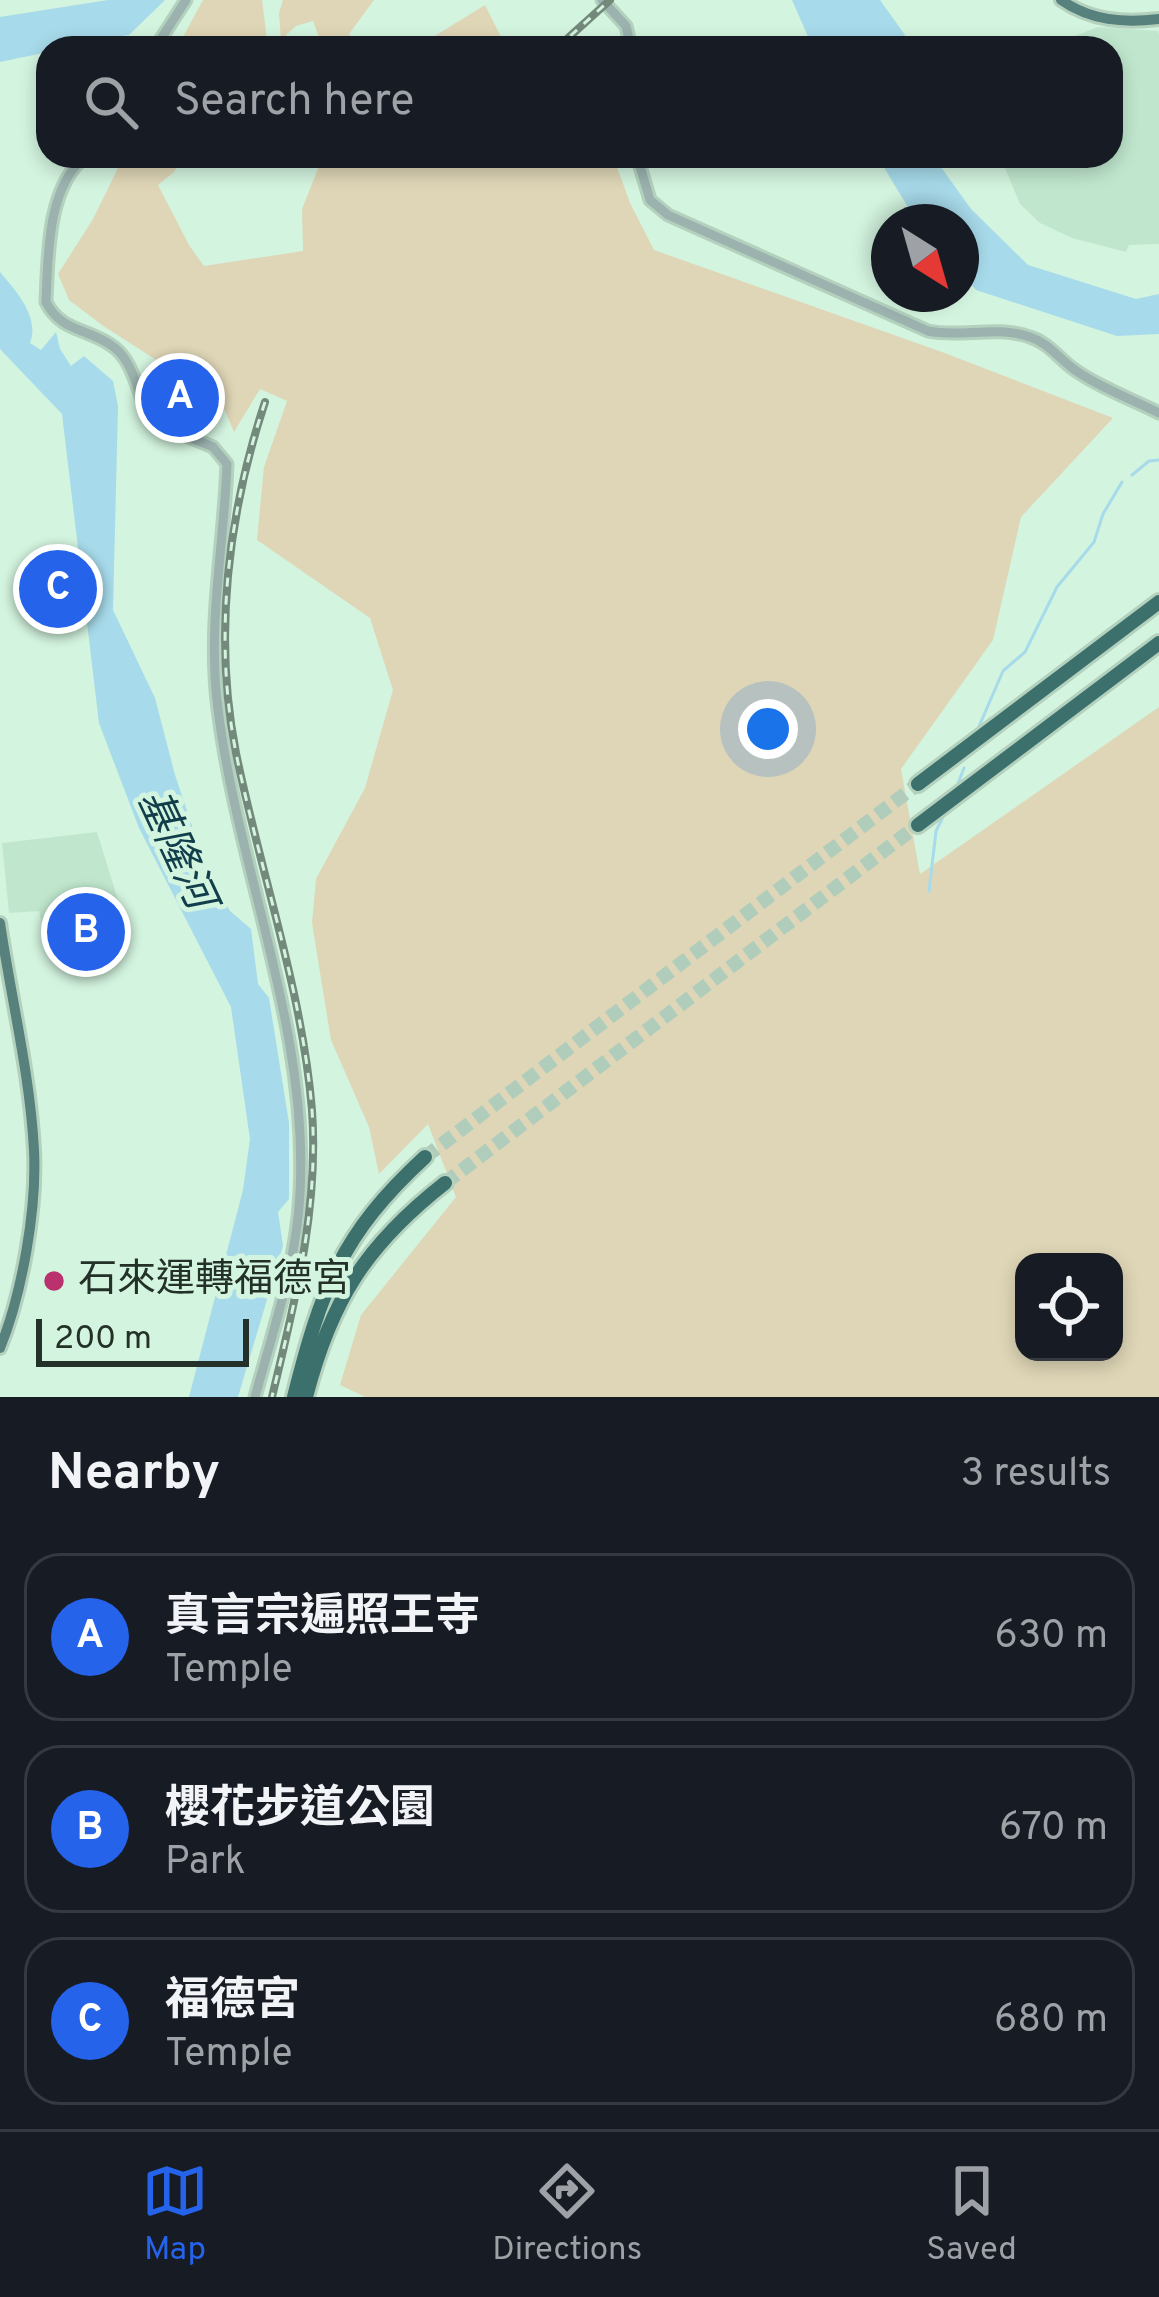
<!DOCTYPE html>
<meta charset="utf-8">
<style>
body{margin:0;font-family:Overpass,"Noto Sans TC",sans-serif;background:#20242c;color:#f1f3f6}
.controls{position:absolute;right:36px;bottom:36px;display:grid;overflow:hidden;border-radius:24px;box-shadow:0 6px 18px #0003}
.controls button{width:108px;height:108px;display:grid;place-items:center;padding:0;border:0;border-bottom:3px solid #363941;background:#171b24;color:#f1f3f6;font:60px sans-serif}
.compass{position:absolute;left:871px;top:204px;width:108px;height:108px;border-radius:50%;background:#171b24;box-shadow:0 6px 18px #0003;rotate:143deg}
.scale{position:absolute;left:36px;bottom:30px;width:213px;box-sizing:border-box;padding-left:12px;border:6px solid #243129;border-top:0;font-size:33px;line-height:42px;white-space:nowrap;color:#243129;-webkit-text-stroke:9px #d3f4df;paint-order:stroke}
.you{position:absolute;left:768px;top:729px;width:42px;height:42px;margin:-30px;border:9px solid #fff;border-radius:50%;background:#1a73e8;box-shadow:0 0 0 18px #1a73e833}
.badge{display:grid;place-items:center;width:78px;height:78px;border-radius:50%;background:#2563eb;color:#fff;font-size:39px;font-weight:700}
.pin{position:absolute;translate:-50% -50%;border:6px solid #fff;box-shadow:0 3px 12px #0006}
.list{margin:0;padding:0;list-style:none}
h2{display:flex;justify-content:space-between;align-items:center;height:156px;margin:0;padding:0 48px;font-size:51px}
h2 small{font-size:39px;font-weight:400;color:#9ea1a6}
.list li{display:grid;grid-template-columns:78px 1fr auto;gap:36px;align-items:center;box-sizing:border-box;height:168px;margin:0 24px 24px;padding:0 24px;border:3px solid #363941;border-radius:36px}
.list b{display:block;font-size:45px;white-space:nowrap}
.list p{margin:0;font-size:39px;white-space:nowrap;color:#9ea1a6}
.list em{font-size:39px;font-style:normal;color:#9ea1a6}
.icon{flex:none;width:66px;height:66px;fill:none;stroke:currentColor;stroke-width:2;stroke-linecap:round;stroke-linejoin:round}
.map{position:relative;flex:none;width:1159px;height:1397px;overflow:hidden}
.search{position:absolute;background:#171b24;box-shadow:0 6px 18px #0003;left:36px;right:36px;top:36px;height:132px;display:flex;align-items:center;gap:30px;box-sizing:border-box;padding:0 42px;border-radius:36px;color:#9ea1a6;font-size:45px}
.sheet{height:732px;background:#171b24}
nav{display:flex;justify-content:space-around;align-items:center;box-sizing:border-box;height:168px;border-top:3px solid #363941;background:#171b24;font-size:33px;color:#9ea1a6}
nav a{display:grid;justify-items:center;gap:6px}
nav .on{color:#2563eb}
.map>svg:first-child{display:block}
.built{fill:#c0e7ce}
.green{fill:#dfd6b7;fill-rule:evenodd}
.water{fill:#a7daea}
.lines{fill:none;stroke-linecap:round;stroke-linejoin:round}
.stream{stroke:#a7daea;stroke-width:3}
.highway-tunnel{stroke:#b0cdbb;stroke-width:14;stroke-dasharray:14 7;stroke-linecap:butt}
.minor-casing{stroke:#b4d1be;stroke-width:15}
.major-casing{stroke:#b4d1be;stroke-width:16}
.highway-casing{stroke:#b4d1be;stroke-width:20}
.minor{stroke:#9bb2af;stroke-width:9}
.major{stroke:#56817d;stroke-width:10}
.highway{stroke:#3b706c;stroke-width:14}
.rail-casing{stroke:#73897b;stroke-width:8}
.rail{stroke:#d3f4df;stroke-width:3;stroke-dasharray:9;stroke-linecap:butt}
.poi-dot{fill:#ba316e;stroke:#d3f4df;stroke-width:4.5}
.labels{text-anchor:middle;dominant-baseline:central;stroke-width:10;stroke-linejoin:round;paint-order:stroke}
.poi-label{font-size:39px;fill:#243129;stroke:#d3f4df;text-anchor:start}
.water-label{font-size:42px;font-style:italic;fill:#113e4a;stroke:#d3f4df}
</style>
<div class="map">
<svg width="1159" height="1397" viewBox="0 0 1159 1397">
<rect width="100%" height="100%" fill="#d3f4df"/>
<path class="built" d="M1098,27L1158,31L1159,34V244L1129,245L1126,252L1072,238L1040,223L1020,204L1000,156H1111V48H1073L1075,36Z
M97,832L122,913L42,925L39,911L9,913L2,843Z"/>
<path class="green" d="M203,0H262L268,48H177Z
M283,0H374L349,34L358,42H425L485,5L506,47L512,48H323L313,21L296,26L281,40L279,13Z
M124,156H183L174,172L158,185L189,245L204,266L303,251L302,209L323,156H437L443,165L454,156H613L630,203L654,250L942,352L1113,418L1021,517L993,640L901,769L920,874L1159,707V1397H365L340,1385L361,1315L456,1197L428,1124L379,1174L369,1127L331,1040L312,923L316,879L365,788L393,690L370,618L257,540L264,467L287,401L260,389L234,432L216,390L153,358L102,325L69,300L58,274L93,219ZM1024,1262H1114V1352H1024Z
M127,912L131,937L67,944L43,937L42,925Z"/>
<path class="water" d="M108,0H165L129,35L48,48V52L0,62V17Z
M792,0H880L905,35L900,48H813Z
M877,156H933L971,209L1028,265L1136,299L1159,294V334L1117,336L976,290L961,273V222H917Z
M0,272C16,291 40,317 30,343L41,350L56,332L60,349L71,366L84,356L113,381L118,406L113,610L155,698L175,775L206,868L230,911L251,929L258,984L269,998L289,1123V1199L278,1212L283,1246L238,1397H189L243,1190L250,1139L231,1007L139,828L99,723L62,414L0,349Z"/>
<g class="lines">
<path class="stream" d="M1132,475L1149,461L1159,460
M977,731L1003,671L1025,652L1057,587L1094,542L1103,514L1122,482
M957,786L964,768
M929,891L936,831L946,811"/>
<path class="highway-tunnel" d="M425,1157L918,784
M445,1183L918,825"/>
<defs>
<path id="minor" d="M602,0L626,26L631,48
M155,48L186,0
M86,156C47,186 48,256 46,302C61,333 91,328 115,348C137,366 137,401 155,423L213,447L227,464C224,547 207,626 218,709C238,871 309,1027 300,1193C297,1261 273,1331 255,1397
M637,156L650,200L668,215L928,331C962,338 996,325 1030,337C1049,343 1059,359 1075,370C1100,388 1132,399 1159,413"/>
<path id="major" d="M1061,0C1091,21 1124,23 1159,19
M0,923C11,998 30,1074 34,1150C37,1209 22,1294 0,1348"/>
<path id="highway" d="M918,784L1159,602
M918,825L1159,643
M294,1397C321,1290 341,1234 425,1157
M306,1397C331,1300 366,1245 445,1183"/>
</defs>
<use href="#minor" class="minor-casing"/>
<use href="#major" class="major-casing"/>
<use href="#highway" class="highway-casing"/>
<use href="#minor" class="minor"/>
<use href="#major" class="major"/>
<use href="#highway" class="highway"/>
<defs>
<path id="rail" d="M557,48L610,0
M265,402C228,514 213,636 236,753C260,871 302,989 312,1110C319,1209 295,1301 272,1397"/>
</defs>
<use href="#rail" class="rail-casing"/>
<use href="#rail" class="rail"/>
</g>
<circle class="poi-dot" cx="54" cy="1281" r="12"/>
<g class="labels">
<g class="poi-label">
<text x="78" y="1281">石來運轉福德宮</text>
</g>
<g class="water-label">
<text transform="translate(174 850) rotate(65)">基隆河</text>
</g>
</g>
</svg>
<div class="controls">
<button><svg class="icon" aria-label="locate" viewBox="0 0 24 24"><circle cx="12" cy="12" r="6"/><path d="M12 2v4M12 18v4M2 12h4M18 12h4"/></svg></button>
</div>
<svg class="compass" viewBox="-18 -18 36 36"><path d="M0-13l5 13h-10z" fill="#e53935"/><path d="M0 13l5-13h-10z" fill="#9ea1a6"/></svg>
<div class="scale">200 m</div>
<div class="you"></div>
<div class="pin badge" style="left:180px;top:398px">A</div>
<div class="pin badge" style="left:86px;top:932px">B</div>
<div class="pin badge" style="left:58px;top:589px">C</div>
<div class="search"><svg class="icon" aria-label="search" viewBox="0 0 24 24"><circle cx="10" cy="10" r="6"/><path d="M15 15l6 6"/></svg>Search here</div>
</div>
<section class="sheet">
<h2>Nearby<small>3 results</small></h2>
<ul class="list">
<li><span class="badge">A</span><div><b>真言宗遍照王寺</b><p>Temple</p></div><em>630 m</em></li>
<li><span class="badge">B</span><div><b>櫻花步道公園</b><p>Park</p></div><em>670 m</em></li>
<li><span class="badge">C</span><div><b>福德宮</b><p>Temple</p></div><em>680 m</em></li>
</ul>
</section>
<nav>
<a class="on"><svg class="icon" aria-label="map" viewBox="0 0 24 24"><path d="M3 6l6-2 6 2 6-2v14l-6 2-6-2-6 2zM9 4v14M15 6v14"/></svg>Map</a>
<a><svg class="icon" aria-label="directions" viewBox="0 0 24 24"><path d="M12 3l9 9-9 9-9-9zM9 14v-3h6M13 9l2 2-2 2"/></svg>Directions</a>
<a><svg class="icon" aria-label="saved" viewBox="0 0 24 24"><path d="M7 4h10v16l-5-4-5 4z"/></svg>Saved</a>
</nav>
